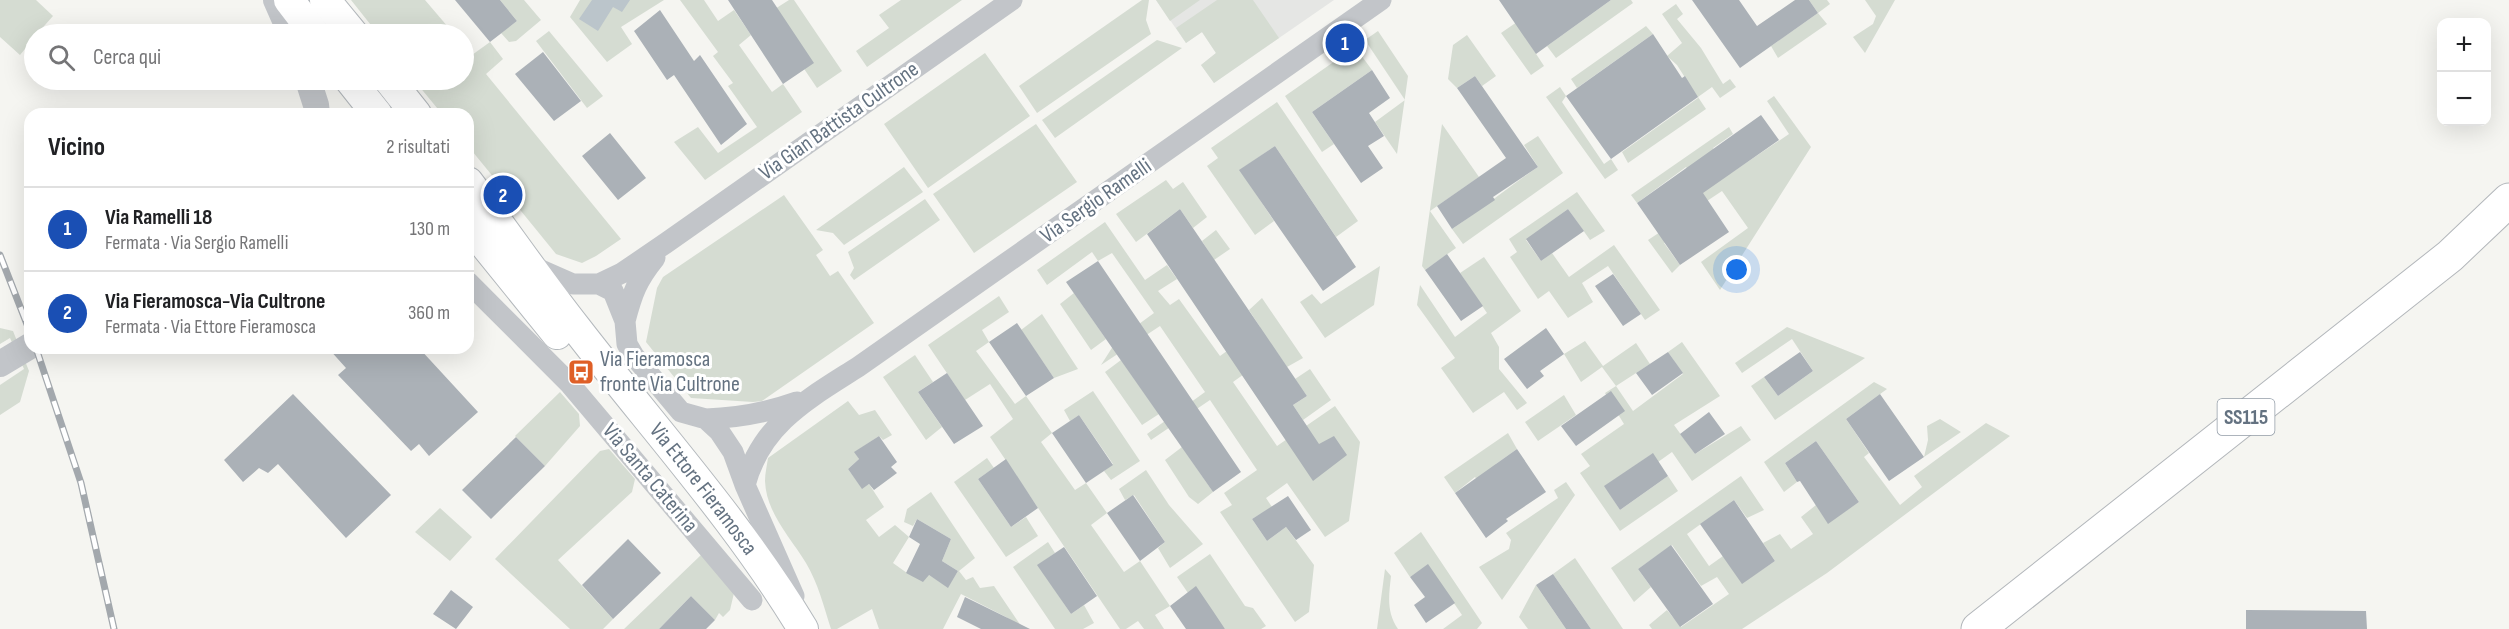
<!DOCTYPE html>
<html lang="it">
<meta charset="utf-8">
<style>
body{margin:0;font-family:"Sofia Sans Condensed",sans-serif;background:#f6f6f6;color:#202124}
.controls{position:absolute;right:18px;top:18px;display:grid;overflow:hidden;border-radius:12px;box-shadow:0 6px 24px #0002}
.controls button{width:54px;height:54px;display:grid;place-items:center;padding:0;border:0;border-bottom:2px solid #e0e0e0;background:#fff;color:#202124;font:30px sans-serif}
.you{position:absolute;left:1737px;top:270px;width:21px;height:21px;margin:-15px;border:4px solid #fff;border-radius:50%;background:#1a73e8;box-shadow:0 0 0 9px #1a73e833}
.badge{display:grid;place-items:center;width:39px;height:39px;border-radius:50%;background:#df5f27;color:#fff;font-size:20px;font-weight:700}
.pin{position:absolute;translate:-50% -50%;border:3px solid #fff;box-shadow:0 2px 6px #0006}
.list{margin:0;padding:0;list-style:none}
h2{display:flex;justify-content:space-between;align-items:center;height:78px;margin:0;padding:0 24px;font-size:26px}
h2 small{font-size:20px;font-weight:400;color:#757577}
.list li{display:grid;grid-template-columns:39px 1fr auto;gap:18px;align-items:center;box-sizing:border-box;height:84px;padding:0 24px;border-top:2px solid #e0e0e0}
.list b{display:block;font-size:22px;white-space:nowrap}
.list p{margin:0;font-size:20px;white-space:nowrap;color:#757577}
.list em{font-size:20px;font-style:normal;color:#757577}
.icon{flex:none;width:33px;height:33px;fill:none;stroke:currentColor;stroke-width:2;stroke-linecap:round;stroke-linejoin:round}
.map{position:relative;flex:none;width:2509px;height:629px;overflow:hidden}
.search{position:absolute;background:#fff;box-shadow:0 6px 24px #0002;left:24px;top:24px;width:450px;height:66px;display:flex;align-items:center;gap:15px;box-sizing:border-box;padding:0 21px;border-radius:33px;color:#757577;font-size:22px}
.panel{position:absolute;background:#fff;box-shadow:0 6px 24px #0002;left:24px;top:108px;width:450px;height:246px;border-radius:18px}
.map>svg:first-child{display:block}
.built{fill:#e5e6e4}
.green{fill:#d5dcd2}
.water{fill:#bbc5cb}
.building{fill:#abb1b7}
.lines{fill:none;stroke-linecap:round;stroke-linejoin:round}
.secondary-casing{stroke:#b4b9bd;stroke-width:32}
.primary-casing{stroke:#b3b7bb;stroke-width:35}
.minor{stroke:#c2c5c9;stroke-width:21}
.tertiary{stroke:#c2c5c9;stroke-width:26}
.secondary{stroke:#fff;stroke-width:30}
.primary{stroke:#fff;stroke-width:33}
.rail-casing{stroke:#a3a8ad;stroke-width:7}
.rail{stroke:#fff;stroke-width:4.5;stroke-dasharray:14;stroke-linecap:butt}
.labels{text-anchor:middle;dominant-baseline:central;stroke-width:6;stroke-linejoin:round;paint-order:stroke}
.shield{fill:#fff;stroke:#929ca7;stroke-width:1.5}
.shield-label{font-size:21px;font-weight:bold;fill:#647281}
.street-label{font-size:22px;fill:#647281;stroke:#fff}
.poi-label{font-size:22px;fill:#647281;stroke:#fff;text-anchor:start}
</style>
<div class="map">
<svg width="2509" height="629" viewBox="0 0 2509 629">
<rect width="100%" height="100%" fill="#f5f5f1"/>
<path class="built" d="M1156,0H1334L1214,83L1201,65L1216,53L1202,32L1186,43Z"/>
<path class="green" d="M0,0H36L53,16L37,34H34V38L20,55L0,37Z
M351,0H425L454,34H378Z
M500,0H524L541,20L516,41L509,42L501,33L517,21Z
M580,0H664L621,27L632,44L607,62L570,17Z
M680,0H704L718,21L734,10L751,35L739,45L772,92L783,84L802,112L705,180L674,142L698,127L718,153L757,127L728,86L733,83L713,56L718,52Z
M789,0H794L842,71L817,88L767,14Z
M901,0H962L867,67L856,51L889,28L879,15Z
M1142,0H1149L1146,20L1151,34L1037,113L1019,86Z
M1156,0H1200L1170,21Z
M1217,0H1253L1279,38L1214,83L1201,65L1216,53L1202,32L1186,43L1176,28Z
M1611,0H1631L1633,3L1556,58L1547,46Z
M1809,0H1827L1830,4L1818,13L1827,24L1778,58L1771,46L1818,13Z
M1865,0H1895L1865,53L1853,37L1873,24L1876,16Z
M1676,4L1683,14L1677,19L1701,48L1723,84L1730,79L1736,87L1720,98L1712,87L1698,97L1706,109L1628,163L1622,152L1698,98L1677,65L1667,56L1682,43L1662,14Z
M1537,8L1521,31L1544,66L1531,75L1501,33Z
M1646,26L1653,34L1577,88L1571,79Z
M549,31L603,96L587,108L536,41Z
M1378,31L1408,76L1397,154L1375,122L1405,100L1365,40Z
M1467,35L1496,76L1482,86L1475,76L1457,88L1448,79L1453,45Z
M1157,40L1182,48L1055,138L1042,120Z
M490,42L503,59L486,74L621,239L596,256L582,263L556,254L468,146V114H442L414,80H464V45L472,55Z
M1355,47L1372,70L1312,112L1334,144L1322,152L1285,96Z
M985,53L1030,116L928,188L884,124Z
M1560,87L1566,96L1562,102L1604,164L1611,159L1618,170L1605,179L1546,97Z
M1774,96L1811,147L1720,290L1701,262L1748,228L1722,191L1683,217L1690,225L1664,243L1680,265L1672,273L1648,240L1683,217L1701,191L1686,167L1637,203L1631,195L1729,127L1733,134L1713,148L1731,173L1789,134L1767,101Z
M1277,102L1358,221L1336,237L1275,146L1240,170L1274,221L1255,235L1207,166L1218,158L1211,148Z
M1036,124L1077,182L974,253L933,194Z
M1442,124L1479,177L1430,211L1456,248L1425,270L1422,266Z
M1538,136L1563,173L1463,244L1452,229C1482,209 1508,187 1538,167L1524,145Z
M904,167L923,192L844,245L833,233L816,230Z
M1166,180L1173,189L1183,182L1207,217L1193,228L1180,209L1136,242L1116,214Z
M1577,192L1605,231L1590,240L1568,209L1526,240L1541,261L1552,253L1569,277L1614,245L1660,310L1645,320L1608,266L1582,283L1593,302L1568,318L1549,291L1538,299L1510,257L1517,252L1509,239Z
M784,195L823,250L816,255L830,276L838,271L874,323L762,401L753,402L691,398L646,342L657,288L663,277Z
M925,199L940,220L854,280L850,275L854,268L848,252Z
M1105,222L1145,280L1167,265L1177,279L1158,291L1170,305L1179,299L1220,356L1260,327L1249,310L1262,298L1303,358L1287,367L1276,351L1233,382L1277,446L1335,406L1360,442L1349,521L1325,537L1287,483L1266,498L1272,507L1252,519L1267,541L1286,527L1314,565L1309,612L1295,622L1220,512L1232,505L1224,493L1257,470L1210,400L1151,440L1147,434L1205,392L1160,326L1101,365L1117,340L1154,313L1112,253L1098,261L1092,252L1047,285L1037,270Z
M1216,230L1230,249L1214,260L1202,241Z
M1484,257L1521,311L1491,333L1499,347V369L1527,403L1517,410L1504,392L1473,413L1441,368L1455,358L1417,305L1420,285L1455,337L1487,313L1460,273Z
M1380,266L1374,305L1325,338L1300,302L1312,294L1321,304Z
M1074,293L1106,339L1091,350L1060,304Z
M999,296L1009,312L982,330L989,342L976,351L1015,404L1026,396L1052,433L1041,442L1075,490L1086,483L1107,513L1091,525L1124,572L1140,561L1170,606L1155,615L1164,629H1144L1138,621L1126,629H1120L990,437L1013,419L990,384L965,400L928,345Z
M1042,314L1078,369L1054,378L1021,330Z
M1787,327L1865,358L1775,420L1751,386L1764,377L1778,396L1813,371L1792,339L1742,373L1735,363Z
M0,328L13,331L29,371L20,402L0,415V385L24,369L10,338L0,344Z
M1585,341L1603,366L1636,343L1650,364L1616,386L1633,411L1683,374L1668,352L1682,342L1720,396L1674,425L1695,454L1741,426L1751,440L1692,481L1672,452L1658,462L1652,454L1605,486L1620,510L1668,476L1678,491L1620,531L1580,473L1590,466L1581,454L1624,424L1605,393L1616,386L1602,367L1581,382L1564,354Z
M915,355L933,382L918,392L942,427L926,440L883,377Z
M1121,360L1159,414L1142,425L1105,372Z
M1310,369L1331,400L1303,420L1293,405L1307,396L1295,379Z
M1874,382L1887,389L1846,419L1869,453L1864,457L1900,505L1922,487L1914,476L1986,423L2010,436L1827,573L1742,629H1652L1649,625L1667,610L1681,627L1729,594L1717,577L1701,586L1672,545L1638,569L1651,587L1634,602L1611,568L1741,476L1764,510L1747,518L1734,500L1687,534L1709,566L1723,556L1742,583L1775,561L1763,543L1780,534L1791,549L1813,534L1801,517L1816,505L1828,523L1859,502L1816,441L1785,463L1797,482L1784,492L1764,462Z
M1093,391L1140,461L1111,480L1104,471L1113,464L1079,415L1070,421L1064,410Z
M560,392L579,414L580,426L545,466L515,436Z
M1564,395L1576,415L1538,441L1525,422Z
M848,401L859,415L875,410L892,435L883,440L879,436L855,452L859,459L848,469L862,488L869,484L884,507L866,520L879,537L895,525L909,537L893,563L907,573L929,575L948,587L958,571L942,561L951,539L917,519L913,526L904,522L907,509L931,492L975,558L959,571L966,580L973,577L980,588L994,586L1023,629L1006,617L961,594L943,629H879L872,609L837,629H831C824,607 818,583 806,563C791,538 766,513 765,481C765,473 767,465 768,458Z
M1940,419L1961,432L1924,457L1928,440L1927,426Z
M1508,433L1517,449L1496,464L1488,494L1475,477L1455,493L1444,477Z
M1182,447L1213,492L1198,504L1189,497L1165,460Z
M609,449L635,479L632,492L558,560L613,619L603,629H570L495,559L600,451Z
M987,458L994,468L978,479L1011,527L1026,517L1038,536L1006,557L954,482Z
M1146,470L1169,505L1203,544L1170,568L1158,548L1165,542L1134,495L1125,500L1119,489Z
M1566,482L1575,495L1502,600L1479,567L1509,549L1511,540L1506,533L1558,498L1554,490Z
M440,508L472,537L450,561L415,532Z
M1421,532L1482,623L1477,629H1443L1462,615L1428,565L1410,577L1394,553Z
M1048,542L1055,553L1038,565L1071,614L1084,605L1094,623L1083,629H1055L1013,567Z
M1210,554L1245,606L1253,608L1266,626L1261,629H1225L1188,593L1177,577Z
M701,555L734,593L730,610L723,617L719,613L715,620L691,596L659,629H624Z
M1575,558L1623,629H1591L1553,574Z
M1385,569L1391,576C1389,595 1386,612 1398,629H1377Z
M1536,585L1566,629H1528L1519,617Z"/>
<path class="water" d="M592,0H630L622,12L613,7L598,31L579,19Z"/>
<path class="building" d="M455,0H500L517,21L490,42Z
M728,0H772L814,63L783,84Z
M1499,0H1611L1536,54Z
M1692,0H1739L1757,26L1795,0H1809L1818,13L1740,68Z
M660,10L694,61L700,55L747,124L721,145L674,75L667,80L634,31Z
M1653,34L1682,78L1685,76L1698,97L1611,159L1566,96Z
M543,52L581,101L554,121L515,74Z
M1372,70L1390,98L1369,113L1384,136L1368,146L1383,168L1361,183L1312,112Z
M1475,76L1538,167L1493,197L1495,200L1452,229L1437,206L1506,158L1457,88Z
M1761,115L1779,140L1703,193L1729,232L1680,265L1637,203Z
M610,133L646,178L618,200L582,156Z
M1275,146L1356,267L1323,291L1239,170Z
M1180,209L1307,396L1293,405L1319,444L1334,436L1347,455L1313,481L1147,234Z
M1568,209L1584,231L1541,261L1526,239Z
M1447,254L1483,306L1461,321L1425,270Z
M1098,261L1241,472L1213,492L1066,282Z
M1613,274L1641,314L1623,326L1595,286Z
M1017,323L1054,378L1026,396L989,342Z
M1546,328L1564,354L1540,371L1544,376L1527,389L1504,359Z
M328,348H419L478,412L429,456L419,444L411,451L338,375L346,368Z
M1668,352L1683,373L1652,395L1636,373Z
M1800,352L1813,371L1778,396L1764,377Z
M947,373L983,426L954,444L918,392Z
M1611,391L1625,411L1576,446L1561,426Z
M293,394L391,495L346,538L278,464L268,473L259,468L243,482L224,460Z
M1880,394L1924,457L1889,481L1846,419Z
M1709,412L1725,434L1695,454L1680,434Z
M1079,415L1113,465L1086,483L1052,433Z
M879,436L897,462L891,467L897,473L874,490L869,484L862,489L848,469L859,459L854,452Z
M516,437L545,466L491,519L462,490Z
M1816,441L1859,502L1828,524L1800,481L1797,482L1785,463Z
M1517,449L1546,492L1506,519L1508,521L1486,538L1455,493Z
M1653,453L1668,476L1620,510L1604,486Z
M1006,459L1038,508L1011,527L978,479Z
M1133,495L1165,542L1140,561L1107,513Z
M1288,496L1311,530L1296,540L1286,527L1267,541L1252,519Z
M1734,500L1775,561L1742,584L1700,524Z
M917,519L951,539L942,561L958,571L948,588L929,575L923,582L906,573L920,544L909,537Z
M628,539L661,573L613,619L582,585Z
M1671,545L1713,604L1680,627L1638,569Z
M1064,547L1097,596L1071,614L1037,565Z
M1428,564L1455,603L1426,623L1414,605L1425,597L1410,577Z
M1553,574L1591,629H1566L1536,585Z
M1196,586L1213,611L1225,629H1186L1170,606Z
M451,590L473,607L456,629L433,614Z
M691,596L715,620L706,629H659Z
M965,597L1030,629H981L957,617Z
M2246,610L2366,611L2367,629H2246Z"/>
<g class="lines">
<defs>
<g id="secondary">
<path d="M289,0L315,34"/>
<path d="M325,0L353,34"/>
<path d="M350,80L377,114"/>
<path d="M389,80L416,114"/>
<path id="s1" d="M468,182C505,231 539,281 576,328C653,428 738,521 803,629"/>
<path d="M468,224L557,334"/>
</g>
<path id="primary" d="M1978,629L2450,256L2509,200"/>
</defs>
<use href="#secondary" class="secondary-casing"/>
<use href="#primary" class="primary-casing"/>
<path class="minor" d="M532,266L573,284H599L613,291L625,321L627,344L634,356L681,412L706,419L719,431L733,452L745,485L794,596
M468,282L569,383L752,600
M599,284L622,273L666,243L1012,0
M625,321C632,294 637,280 655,258
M706,419C739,418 766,413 797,402
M745,485C761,424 808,399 858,367L1381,0"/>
<path class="tertiary" d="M276,0L291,34
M308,80L316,105L317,114
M0,364L30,346"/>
<use href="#secondary" class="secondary"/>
<use href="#primary" class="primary"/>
<defs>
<path id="rail" d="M0,255L30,332
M36,348L81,483L114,629"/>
</defs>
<use href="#rail" class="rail-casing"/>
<use href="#rail" class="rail"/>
</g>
<defs>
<symbol id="bus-square" viewBox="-11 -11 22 22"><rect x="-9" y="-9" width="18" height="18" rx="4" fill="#df5f27" stroke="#fff"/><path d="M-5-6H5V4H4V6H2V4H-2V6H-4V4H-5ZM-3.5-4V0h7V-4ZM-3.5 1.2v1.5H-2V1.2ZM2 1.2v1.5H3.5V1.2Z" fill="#fff"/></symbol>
</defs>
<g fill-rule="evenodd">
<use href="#bus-square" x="566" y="357" width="30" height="30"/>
</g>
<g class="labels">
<rect class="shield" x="2217.5" y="399" width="57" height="36" rx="4.5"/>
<g class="shield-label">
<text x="2246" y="417">SS115</text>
</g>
<g class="street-label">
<text transform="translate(839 121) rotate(-35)">Via Gian Battista Cultrone</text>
<text transform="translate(1096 201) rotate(-35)">Via Sergio Ramelli</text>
<text transform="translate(650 478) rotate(50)">Via Santa Caterina</text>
<text stroke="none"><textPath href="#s1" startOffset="387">Via Ettore Fieramosca</textPath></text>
</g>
<g class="poi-label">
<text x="600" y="359">Via Fieramosca<tspan x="600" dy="25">fronte Via Cultrone</tspan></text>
</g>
</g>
</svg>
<div class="controls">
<button>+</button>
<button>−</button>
</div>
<div class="you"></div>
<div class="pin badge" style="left:1345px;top:43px;background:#1a4fb4">1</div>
<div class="pin badge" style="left:503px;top:195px;background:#1a4fb4">2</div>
<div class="search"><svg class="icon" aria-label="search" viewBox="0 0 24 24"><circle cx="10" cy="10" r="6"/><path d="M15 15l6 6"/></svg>Cerca qui</div>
<section class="panel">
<h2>Vicino<small>2 risultati</small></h2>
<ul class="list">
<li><span class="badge" style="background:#1a4fb4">1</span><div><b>Via Ramelli 18</b><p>Fermata · Via Sergio Ramelli</p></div><em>130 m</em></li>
<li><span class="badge" style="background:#1a4fb4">2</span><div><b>Via Fieramosca-Via Cultrone</b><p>Fermata · Via Ettore Fieramosca</p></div><em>360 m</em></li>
</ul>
</section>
</div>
